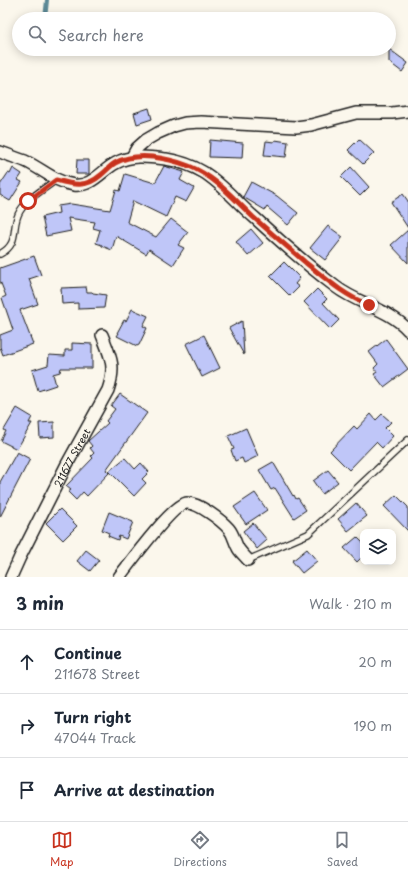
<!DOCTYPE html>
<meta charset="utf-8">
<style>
body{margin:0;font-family:"Playpen Sans",sans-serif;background:#f6f6f7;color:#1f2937}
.controls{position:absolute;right:12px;bottom:12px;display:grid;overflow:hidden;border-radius:8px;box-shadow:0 2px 10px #0003}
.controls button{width:36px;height:36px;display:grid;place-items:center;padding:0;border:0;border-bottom:1px solid #e0e1e3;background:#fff;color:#1f2937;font:20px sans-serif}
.stop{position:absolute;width:12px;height:12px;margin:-9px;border:3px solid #c8321e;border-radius:50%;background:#fff}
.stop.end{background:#c8321e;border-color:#fff;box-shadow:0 1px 4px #0008}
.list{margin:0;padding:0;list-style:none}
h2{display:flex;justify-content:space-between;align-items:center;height:52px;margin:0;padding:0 16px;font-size:17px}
h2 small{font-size:13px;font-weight:400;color:#747a83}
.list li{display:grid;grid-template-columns:26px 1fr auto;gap:12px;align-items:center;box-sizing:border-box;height:64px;padding:0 16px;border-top:1px solid #e0e1e3}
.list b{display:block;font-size:15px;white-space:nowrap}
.list p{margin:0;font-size:13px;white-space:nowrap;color:#747a83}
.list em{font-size:13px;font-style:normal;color:#747a83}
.icon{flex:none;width:22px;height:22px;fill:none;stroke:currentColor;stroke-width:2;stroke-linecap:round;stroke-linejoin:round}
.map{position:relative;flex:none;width:408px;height:577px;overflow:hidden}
.search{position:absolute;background:#fff;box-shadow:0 2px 10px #0003;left:12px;right:12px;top:12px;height:44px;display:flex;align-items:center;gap:10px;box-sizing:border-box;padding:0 14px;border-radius:22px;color:#747a83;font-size:15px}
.sheet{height:244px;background:#fff}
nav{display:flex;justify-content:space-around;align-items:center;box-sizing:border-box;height:56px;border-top:1px solid #e0e1e3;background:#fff;font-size:11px;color:#747a83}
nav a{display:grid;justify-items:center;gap:2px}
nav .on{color:#c8321e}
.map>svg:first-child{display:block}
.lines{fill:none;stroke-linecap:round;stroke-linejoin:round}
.stream{stroke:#5c8996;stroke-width:4}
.building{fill:#bfc6f8;stroke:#1c1c1c}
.service-casing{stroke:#1c1c1c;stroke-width:8}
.minor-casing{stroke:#1c1c1c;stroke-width:14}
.service{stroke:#fbf7ec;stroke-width:5.5}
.minor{stroke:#fbf7ec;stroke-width:11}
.route{stroke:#c8321e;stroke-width:5}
.labels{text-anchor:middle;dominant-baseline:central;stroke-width:3;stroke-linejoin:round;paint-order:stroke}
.street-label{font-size:10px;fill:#1c1c1c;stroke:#fbf7ec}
</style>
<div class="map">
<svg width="408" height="577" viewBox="0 0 408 577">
<rect width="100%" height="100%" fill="#fbf7ec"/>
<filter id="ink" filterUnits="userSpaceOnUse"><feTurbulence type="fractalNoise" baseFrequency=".025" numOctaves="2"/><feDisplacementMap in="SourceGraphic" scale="8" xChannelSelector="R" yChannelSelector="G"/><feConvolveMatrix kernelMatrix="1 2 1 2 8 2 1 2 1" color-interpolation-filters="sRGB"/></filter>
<g filter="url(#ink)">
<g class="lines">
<path class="stream" d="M45,19L47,0
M42,54V49"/>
</g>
<path class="building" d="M389,49L408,63L402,72L389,62Z
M149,108L152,119L137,124L134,113Z
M359,139L374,153L363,164L348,150Z
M210,140L243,143L242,158L209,157Z
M275,140L288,142L286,157L264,155L266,141L274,142Z
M77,160H89V174H76Z
M164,166L184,172L180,180L194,188L186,202L175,197L166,217L133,201L127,222L156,237L171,219L188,232L178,245L184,248L173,265L149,249L146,254L116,236L112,250L102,246V245L96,243L100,230L93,228L95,222L68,218L71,231L46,236L42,217L59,213L58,206L71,204L110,210L116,190L120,191L125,174L155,183Z
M351,167L369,187L360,196L341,177Z
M13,168L22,174L18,180L22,182L10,201L0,195V185L8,173L10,174Z
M251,182L277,196L298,213L288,225L267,207L265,210L243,197Z
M403,194L408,201V228L391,202Z
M328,226L343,237L325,260L310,248Z
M251,229L263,243L248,256L236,242Z
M408,230V263L391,245Z
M34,256L41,275L29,279L38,304L20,310L33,344L3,355L0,347V335L13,330L2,298L6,296L0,281V268Z
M284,262L300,278L295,284L299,287L290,296L270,276Z
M86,287L87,292H92L93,293L106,295L104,308L78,309V303L62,304L61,288Z
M317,289L327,299L323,303L339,320L330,329L304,302Z
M132,309L148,316L143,326L147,328L139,345L137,346L117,336L119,333H117L124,320L126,321Z
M242,321L244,355L229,328Z
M204,335L220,368L202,377L186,344Z
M386,339L408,369L384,387L374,374L377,372L374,368L378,364L369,352Z
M72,343L92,344V368H61L60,372L53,374L56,385L38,391L32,370L48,365L49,355L65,356V350H72Z
M120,394L147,413L106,470L109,473L87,496L83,492L76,500L68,492L71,490L66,486L93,458L91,456L94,453L90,448L92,446L88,441L108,423L106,421L115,409L111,406Z
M17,408L32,417L29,423H32L17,449L1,441L6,431L4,430Z
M371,414L376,420L382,414L391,422L385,428L393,436L382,448L376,442L349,470L330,451L354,426L357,429Z
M54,422V437L40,438L39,423Z
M246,428L258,456L244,463L242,458L235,461L231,450L234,449L228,436Z
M17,452L30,459L0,517V482Z
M125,458L135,469L141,463L149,472L142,479L146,483L134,496L109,471Z
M273,462L293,496L294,495L296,499L298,498L306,510L294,518L275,488L271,490L259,470Z
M328,470L338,482L322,494L313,481Z
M255,493L267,510L246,524L234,507Z
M396,495L408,507V531L384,506Z
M356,503L367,516L348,531L338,519Z
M60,509L77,526L63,540L46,523Z
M109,512L133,522L126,539L119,536L118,540L108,536L109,533L102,530Z
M253,523L267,540L257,549L243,531Z
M357,537L363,543V556L357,562L344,548Z
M307,549L317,561L302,573L292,561Z
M86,550L99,560L90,571L77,561Z"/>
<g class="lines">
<defs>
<path id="service" d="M0,254C21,243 10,227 20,211C28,198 44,189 56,180
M248,560L308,534L408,440"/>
<g id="minor">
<path d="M0,152C8,155 17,158 25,161C42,169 55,182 74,185C92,187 102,170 116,163C131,154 150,157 166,159C178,161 193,166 203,172C222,183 238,204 255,218C281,242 308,266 336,287C358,304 389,309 408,330"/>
<path d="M132,157L137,148L146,140L158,133L174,126L185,123L201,122L296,127L311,125L356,113H392L408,111"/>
<path id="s1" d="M11,577L20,557L66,466L108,390C116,366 111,358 102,335"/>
<path d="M119,577C129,564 174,503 187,503C199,503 221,520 229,529C234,535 234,541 238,548C240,552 245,556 248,560"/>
</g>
</defs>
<use href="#service" class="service-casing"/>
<use href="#minor" class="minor-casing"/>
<use href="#service" class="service"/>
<use href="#minor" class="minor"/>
</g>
</g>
<g class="lines" filter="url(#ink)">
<path class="route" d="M28,201L56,180C74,185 86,188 101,175C106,171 110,166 115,163C137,151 168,158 189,166C216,177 233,198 253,217C271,233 289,248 306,263C326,279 345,296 369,305"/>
</g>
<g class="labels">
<g class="street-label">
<text stroke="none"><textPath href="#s1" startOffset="134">211677 Street</textPath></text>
</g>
</g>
</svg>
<div class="controls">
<button><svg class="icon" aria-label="layers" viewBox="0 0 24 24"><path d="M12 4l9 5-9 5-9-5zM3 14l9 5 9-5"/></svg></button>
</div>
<div class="stop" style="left:28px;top:201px"></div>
<div class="stop end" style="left:369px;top:305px"></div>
<div class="search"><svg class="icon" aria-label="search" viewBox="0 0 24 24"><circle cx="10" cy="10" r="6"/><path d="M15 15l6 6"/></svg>Search here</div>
</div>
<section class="sheet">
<h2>3 min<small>Walk · 210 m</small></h2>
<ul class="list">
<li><svg class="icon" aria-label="ahead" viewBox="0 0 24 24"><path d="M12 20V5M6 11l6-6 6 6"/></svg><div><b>Continue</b><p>211678 Street</p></div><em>20 m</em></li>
<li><svg class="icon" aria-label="right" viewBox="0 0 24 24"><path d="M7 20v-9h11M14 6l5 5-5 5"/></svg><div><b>Turn right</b><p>47044 Track</p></div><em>190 m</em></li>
<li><svg class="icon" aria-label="arrive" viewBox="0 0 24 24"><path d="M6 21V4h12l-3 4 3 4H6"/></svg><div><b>Arrive at destination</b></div></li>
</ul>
</section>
<nav>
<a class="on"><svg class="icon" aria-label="map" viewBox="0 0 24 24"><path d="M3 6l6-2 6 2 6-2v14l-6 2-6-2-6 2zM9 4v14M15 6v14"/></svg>Map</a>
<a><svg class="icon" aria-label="directions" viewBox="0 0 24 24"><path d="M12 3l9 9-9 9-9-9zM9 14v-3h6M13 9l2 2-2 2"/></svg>Directions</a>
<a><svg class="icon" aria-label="saved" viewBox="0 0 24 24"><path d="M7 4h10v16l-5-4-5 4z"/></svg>Saved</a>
</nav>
